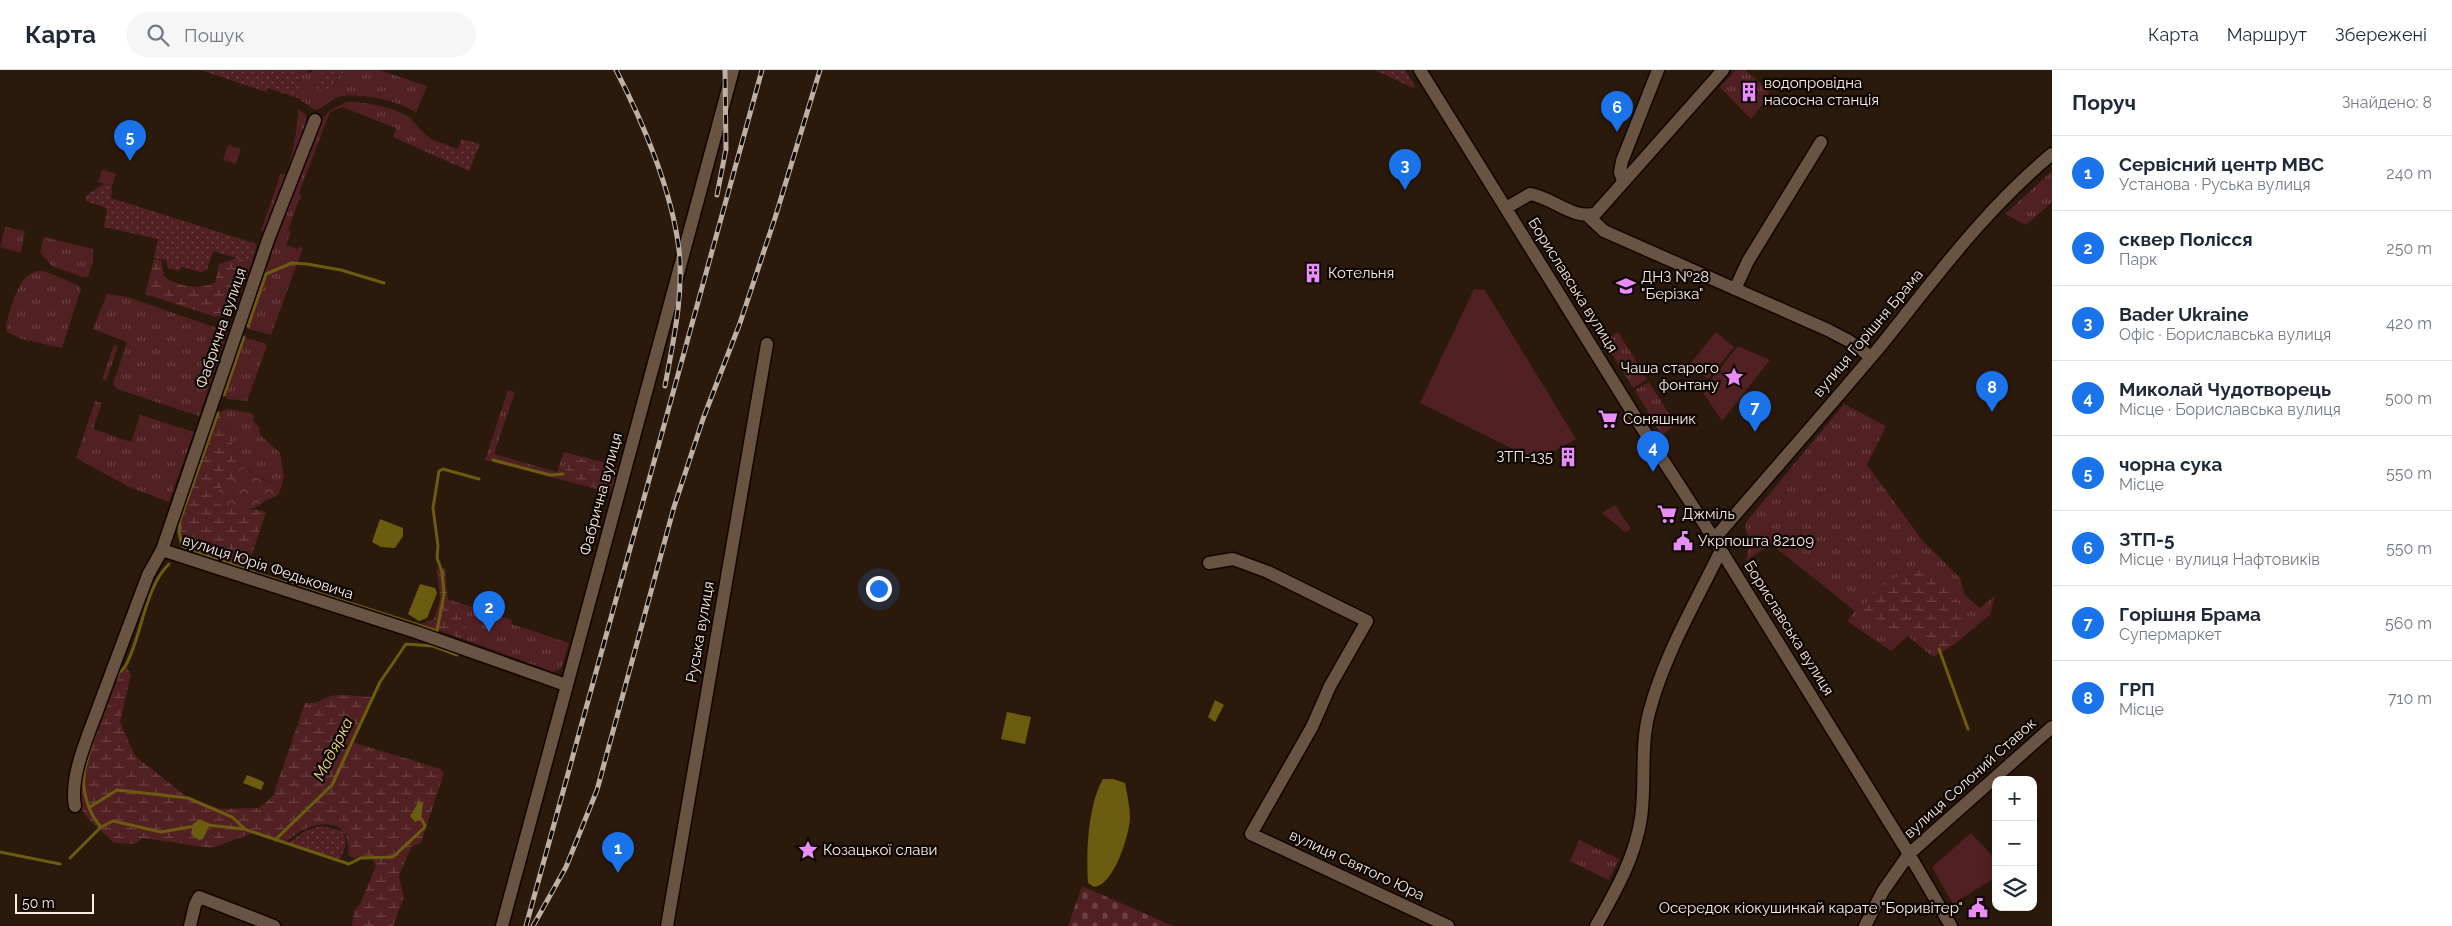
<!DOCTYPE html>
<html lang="uk">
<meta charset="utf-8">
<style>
body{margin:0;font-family:Raleway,sans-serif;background:#f6f6f7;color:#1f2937}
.controls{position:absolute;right:15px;bottom:15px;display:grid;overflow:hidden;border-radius:10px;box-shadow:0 2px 12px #0003}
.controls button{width:45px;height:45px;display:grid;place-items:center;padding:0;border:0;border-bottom:1px solid #e0e1e3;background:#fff;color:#1f2937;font:25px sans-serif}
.scale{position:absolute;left:15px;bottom:12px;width:79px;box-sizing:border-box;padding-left:5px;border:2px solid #f9ece3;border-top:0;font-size:14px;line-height:18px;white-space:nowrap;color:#f9ece3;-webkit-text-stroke:4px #0e0603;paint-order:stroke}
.you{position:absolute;left:878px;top:518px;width:18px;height:18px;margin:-12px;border:4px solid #fff;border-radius:50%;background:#1a73e8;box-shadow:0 0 0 8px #1a73e833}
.badge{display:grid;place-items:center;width:32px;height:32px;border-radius:50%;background:#1a73e8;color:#fff;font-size:16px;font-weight:700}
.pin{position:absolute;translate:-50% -41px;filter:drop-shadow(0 1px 2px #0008)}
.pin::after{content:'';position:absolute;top:26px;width:18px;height:15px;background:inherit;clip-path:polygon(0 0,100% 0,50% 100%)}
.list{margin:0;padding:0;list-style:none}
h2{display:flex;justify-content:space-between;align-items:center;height:65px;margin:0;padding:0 20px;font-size:21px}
h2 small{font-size:16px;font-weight:400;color:#747a83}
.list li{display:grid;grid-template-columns:32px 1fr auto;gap:15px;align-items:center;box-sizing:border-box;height:75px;padding:0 20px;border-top:1px solid #e0e1e3}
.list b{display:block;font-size:19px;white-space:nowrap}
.list p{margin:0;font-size:16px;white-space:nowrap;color:#747a83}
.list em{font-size:16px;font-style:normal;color:#747a83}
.icon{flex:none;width:28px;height:28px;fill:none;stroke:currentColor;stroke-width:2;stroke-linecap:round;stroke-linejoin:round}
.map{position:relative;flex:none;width:2052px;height:856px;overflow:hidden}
header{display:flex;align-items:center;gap:30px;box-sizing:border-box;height:70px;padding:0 25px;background:#fff;border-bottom:1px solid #e0e1e3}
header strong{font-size:24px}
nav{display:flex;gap:28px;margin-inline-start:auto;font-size:18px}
.search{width:350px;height:45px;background:#f6f6f7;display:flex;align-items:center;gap:12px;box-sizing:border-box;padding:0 18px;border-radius:28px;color:#747a83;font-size:19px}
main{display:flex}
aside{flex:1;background:#fff}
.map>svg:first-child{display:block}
.grass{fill:url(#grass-tufts)}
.forest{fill:url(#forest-crowns)}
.wetland{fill:url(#wetland-marsh)}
.cemetery{fill:url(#cemetery-stones)}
.park{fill:#512022}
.garden{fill:url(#garden-dots)}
.water{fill:#6c5c0f}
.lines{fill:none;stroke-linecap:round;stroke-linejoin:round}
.stream{stroke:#6c5c0f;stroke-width:3}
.minor-casing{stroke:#130400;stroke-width:15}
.minor{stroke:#695343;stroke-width:12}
.rail-casing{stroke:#beb0a5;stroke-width:5}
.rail{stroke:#0e0603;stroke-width:3;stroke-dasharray:9;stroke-linecap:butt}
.labels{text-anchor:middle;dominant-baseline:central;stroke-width:4.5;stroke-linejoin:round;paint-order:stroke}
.poi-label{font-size:15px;fill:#f9ece3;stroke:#0e0603;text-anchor:start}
.street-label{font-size:15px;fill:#f9ece3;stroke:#0e0603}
.water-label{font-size:16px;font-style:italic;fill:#f6df7b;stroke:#0e0603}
</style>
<header>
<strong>Карта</strong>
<div class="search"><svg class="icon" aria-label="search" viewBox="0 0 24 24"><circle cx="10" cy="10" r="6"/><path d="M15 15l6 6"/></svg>Пошук</div>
<nav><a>Карта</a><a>Маршрут</a><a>Збережені</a></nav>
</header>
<main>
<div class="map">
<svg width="2052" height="856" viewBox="0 0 2052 856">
<defs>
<pattern id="grass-tufts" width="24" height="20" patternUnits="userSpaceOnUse" patternTransform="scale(1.25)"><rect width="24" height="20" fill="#512022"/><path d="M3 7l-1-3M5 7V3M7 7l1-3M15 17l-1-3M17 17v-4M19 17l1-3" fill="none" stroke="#6b4142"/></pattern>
<pattern id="forest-crowns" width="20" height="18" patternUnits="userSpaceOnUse" patternTransform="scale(1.25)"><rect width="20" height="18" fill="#512022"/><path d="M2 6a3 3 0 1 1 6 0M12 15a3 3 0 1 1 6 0" fill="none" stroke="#6b4142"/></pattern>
<pattern id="wetland-marsh" width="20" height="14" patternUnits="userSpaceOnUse" patternTransform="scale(1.25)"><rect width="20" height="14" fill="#512022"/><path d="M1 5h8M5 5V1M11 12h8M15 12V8" fill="none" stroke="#6b4142"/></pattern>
<pattern id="cemetery-stones" width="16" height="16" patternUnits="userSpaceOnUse" patternTransform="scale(1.25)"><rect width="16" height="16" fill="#512022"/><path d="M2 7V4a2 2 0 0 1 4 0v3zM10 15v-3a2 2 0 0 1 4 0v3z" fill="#6b4142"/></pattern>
<pattern id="garden-dots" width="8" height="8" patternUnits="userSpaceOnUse" patternTransform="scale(1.25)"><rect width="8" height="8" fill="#512022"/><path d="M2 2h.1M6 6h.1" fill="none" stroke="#6b4142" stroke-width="1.8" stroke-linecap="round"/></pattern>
</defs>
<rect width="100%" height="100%" fill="#2b190b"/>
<path class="grass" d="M295,0H306L310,3L313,0H328L322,3L331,24L339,5L342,6L344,0H379L427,16L416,43C401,31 357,22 339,27C330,30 324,38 315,40L298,28C302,16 303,10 295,0Z
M1736,0H1745L1770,21L1763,34L1751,49L1720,17Z
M347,32C362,31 399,38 410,48C419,57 424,66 436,71L431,84L393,67L396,58L342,37L330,42L299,123L302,127L299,130L288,160L291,162L286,175L298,179L299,177L303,178L271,265L249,259L245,255L319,53L329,41Z
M298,39L306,45V58L266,162L261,161L281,103L286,105C293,82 297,63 298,39Z
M2052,101V132L2026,155L2005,144Z
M5,157L25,161L21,183L0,177Z
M44,167L93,179V193L88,207H82L52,196L40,182Z
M38,201H44L78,215L81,219L62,278L21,269L7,262C4,252 17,217 24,209C28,204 32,203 38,201Z
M107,224L128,227L228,262L199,346L117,319L113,314L127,272L93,259Z
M1618,262L1647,309L1633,318L1604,271Z
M242,267L265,273L267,276L247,331L228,329L222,322Z
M114,275L118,276L106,311L102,309Z
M1649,312L1676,355L1661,365L1635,320Z
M508,320L515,322L494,384L557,402L564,382L614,395L619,400L612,423L485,390Z
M95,331L102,333L93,359L131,372L140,345L194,362L169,432L129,417L76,388Z
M1844,334L1886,356L1867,395L1923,471L1960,508L1965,525L1980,538L1995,526L1990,545L1955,574L1933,587L1908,566L1891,581L1847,551L1855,541L1771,474L1746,491C1747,484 1750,478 1749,471C1748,463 1743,459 1747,451Z
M227,339L251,343L254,346L253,351L259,357L260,365L280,383L284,407L280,421C274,409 255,409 248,399L240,398L225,353L218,343Z
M441,527L512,550L511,554L569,573L561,599L553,602L422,554L434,549Z
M1579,770L1619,789L1609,810L1570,791Z"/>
<path class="forest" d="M244,397L251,403L277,416L280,421C277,428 273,427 267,430C262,432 259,436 254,438C240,442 223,439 213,429C216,418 232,408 242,404L240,398Z"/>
<path class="wetland" d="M243,186L253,188L242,222L231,230L224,245L216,247L145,224L154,189L161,190L164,207C179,216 200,221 215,212L219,194Z
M218,343L225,353L242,404C233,411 216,416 213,429C228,444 248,435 266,442L247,500L187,478L182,476L179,470L180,450Z
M574,387L614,395L617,404L611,417C600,421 575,413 565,406L566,394Z
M445,498L448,534L467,553L463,569L422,554C448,551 439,516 436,499Z
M1912,499C1923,500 1931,502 1940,509C1956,522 1974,555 1954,572C1950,574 1945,578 1940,579C1928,580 1918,565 1907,562C1900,561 1894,563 1888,563C1876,561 1867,551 1862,542L1875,518Z
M126,596L131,605L120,652L135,686L188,728L220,739L259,738L273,726L305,633C323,634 319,629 331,626C344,623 360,627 373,627L352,672L441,699L444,703L421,773L411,777L399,806L404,827L393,856H352L354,841L360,834L376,796L371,787C362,788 354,792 348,784C351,756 331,749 307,758C299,761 291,768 284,773L253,763L212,778L143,768L134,774L114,773C104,763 89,752 82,740C72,721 111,612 126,596Z"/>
<path class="cemetery" d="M1082,816L1173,856H1068Z"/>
<path class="park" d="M228,75L241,79L236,94L223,90Z
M102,99L116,104L112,116L98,112Z
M1474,219L1485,220L1576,369L1537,391L1420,333Z
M1716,262L1734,277L1708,309L1690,294Z
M1738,276L1770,290L1722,351L1702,321Z
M1615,435L1631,459L1625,462L1602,443Z
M1971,763L1996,790V807L1953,834L1932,797Z"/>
<path class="garden" d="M200,0H295C303,10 302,16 298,28L268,18L266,22Z
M328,0H344L342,6L338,5L331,24L316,19L322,3Z
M1375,0H1405L1416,18L1411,17Z
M461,69L480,74L469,101L431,84L436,71L458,79Z
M104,114L112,116L111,128L257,174L252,193L213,181L207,200L200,202L182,197L178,201L168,198L166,190L154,188L158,169L104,157L107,138L85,131L87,125Z
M321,756L342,761C349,771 345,778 340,789L288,773L307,760Z"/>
<path class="water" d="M380,449L403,458V466L395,478L381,477L372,472Z
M420,514L435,518L437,523L427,548L419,551L408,544Z
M1215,630L1224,635L1215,652L1208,647Z
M1007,642L1031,647L1025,674L1001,669Z
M247,705L262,711L264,713L261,720L243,713Z
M1103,709H1113L1125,713C1127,724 1130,737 1130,748C1129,766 1114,815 1094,817L1088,813C1086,782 1088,735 1103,709Z
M419,731L423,733L421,749L415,752L410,746Z
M200,749L210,754L203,769L199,770L191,764L193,754Z"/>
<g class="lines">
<path class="stream" d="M248,256L266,204L292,193L307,194L341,200L384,213
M224,325L244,267
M218,343L180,450L179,462L182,476L247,500L437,561L444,524L442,502L437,488L438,476L433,438L439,401L443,399L479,409
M493,390L550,405L563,404
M1939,579L1968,659
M90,737L117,720L188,728L232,747L244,758
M207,755L244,759L349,794L361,788L393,787L424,758L425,755L421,749
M101,757C89,745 82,721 84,704C87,685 109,618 119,603C121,600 125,598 126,595C142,565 145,517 169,494
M275,770L332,715L380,612L406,574L433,576L457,585
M0,782L60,794
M70,788L101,757L113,751L161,762L196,756"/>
<defs>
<path id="minor" d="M1420,0L1639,353L1714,469L1909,784L1951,856
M1623,111L1620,102L1622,91L1658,0
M1506,138L1530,124C1552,127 1574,151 1596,143L1723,0
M1588,146L1604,161L1828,260L1849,271L1871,287
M1735,219L1748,191L1821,72
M1714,469C1769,406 1824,343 1878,279C1933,211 1984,140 2052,84
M162,480L268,170L315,50
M1209,493L1233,489L1268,502L1367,551L1330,616L1312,657L1251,764L1448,856
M75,736C69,705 90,662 100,633C116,590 132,547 148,505L162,480L416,562L566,615
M190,856L195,835L199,827L274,856
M502,856L733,0
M667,856L767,274
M1596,856C1615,822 1635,788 1641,748C1646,713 1640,677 1649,643C1664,585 1695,534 1721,480
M1865,856L1883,821L1909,784L2052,657"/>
</defs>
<use href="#minor" class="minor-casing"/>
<use href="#minor" class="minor"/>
<defs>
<path id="rail" d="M616,0C643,52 672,121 679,180C684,225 673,272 665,316
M717,125L726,79L725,0
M526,856L762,0
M533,856L566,797L597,720L674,437L703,349L740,253L775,148L820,0"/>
</defs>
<use href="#rail" class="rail-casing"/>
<use href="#rail" class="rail"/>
</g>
<defs>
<symbol id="building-bare" viewBox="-9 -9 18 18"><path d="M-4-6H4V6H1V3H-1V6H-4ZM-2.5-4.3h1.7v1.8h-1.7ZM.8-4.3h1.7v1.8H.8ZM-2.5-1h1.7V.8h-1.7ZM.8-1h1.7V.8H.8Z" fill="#ea8dfc" stroke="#0e0603" stroke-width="2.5" paint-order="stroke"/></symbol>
<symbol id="school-bare" viewBox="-9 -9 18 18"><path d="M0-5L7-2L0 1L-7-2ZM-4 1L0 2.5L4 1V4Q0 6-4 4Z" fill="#ea8dfc" stroke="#0e0603" stroke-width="2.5" paint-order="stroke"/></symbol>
<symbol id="sight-bare" viewBox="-9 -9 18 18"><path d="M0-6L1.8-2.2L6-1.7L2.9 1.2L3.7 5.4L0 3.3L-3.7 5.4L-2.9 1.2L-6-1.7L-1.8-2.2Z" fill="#ea8dfc" stroke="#0e0603" stroke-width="2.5" paint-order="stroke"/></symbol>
<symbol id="supermarket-bare" viewBox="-9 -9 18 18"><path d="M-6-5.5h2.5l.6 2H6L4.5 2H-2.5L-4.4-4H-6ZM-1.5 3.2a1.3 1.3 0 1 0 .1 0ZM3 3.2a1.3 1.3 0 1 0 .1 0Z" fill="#ea8dfc" stroke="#0e0603" stroke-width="2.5" paint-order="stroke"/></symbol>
<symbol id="civic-bare" viewBox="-9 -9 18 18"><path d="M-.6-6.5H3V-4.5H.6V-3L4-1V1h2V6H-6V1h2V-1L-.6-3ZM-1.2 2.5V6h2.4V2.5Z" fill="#ea8dfc" stroke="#0e0603" stroke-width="2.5" paint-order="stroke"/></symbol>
</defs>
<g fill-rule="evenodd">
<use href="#building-bare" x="1735" y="8" width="28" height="28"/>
<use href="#building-bare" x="1299" y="189" width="28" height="28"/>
<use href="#school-bare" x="1612" y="202" width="28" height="28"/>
<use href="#sight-bare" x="1720" y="293" width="28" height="28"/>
<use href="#supermarket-bare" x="1594" y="335" width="28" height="28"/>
<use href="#building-bare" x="1554" y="373" width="28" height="28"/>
<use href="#supermarket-bare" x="1653" y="430" width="28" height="28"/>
<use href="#civic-bare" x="1669" y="457" width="28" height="28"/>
<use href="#sight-bare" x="794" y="766" width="28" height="28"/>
<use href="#civic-bare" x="1964" y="824" width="28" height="28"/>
</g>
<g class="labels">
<g class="poi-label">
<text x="1764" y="13">водопровідна<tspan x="1764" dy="17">насосна станція</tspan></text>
<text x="1328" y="203">Котельня</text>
<text x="1641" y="207">ДНЗ №28<tspan x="1641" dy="17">"Берізка"</tspan></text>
<text x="1719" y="298" text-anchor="end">Чаша старого<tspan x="1719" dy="17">фонтану</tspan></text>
<text x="1623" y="349">Соняшник</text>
<text x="1553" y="387" text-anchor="end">ЗТП-135</text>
<text x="1682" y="444">Джміль</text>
<text x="1698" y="471">Укрпошта 82109</text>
<text x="823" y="780">Козацької слави</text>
<text x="1963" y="838" text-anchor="end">Осередок кіокушинкай карате "Боривітер"</text>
</g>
<g class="street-label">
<text transform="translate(1573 215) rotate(58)">Бориславська вулиця</text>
<text transform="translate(221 258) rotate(-71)">Фабрична вулиця</text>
<text transform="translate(1868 263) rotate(-50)">вулиця Горішня Брама</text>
<text transform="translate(601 424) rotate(-75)">Фабрична вулиця</text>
<text transform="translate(268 497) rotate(18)">вулиця Юрія Федьковича</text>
<text transform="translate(1789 558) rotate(58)">Бориславська вулиця</text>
<text transform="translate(700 562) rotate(-80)">Руська вулиця</text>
<text transform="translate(1970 708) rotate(-42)">вулиця Солоний Ставок</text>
<text transform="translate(1357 795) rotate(25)">вулиця Святого Юра</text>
</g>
<g class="water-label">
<text transform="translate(333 679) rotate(-63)">Мадярка</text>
</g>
</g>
</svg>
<div class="controls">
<button>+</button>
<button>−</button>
<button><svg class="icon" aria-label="layers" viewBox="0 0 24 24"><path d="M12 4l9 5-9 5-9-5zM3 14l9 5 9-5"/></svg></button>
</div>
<div class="scale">50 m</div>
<div class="you"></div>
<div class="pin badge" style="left:618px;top:803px">1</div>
<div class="pin badge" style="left:489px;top:562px">2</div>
<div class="pin badge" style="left:1405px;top:120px">3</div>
<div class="pin badge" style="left:1653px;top:402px">4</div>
<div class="pin badge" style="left:130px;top:91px">5</div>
<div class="pin badge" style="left:1617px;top:62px">6</div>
<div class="pin badge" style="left:1755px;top:362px">7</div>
<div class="pin badge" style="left:1992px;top:342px">8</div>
</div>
<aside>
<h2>Поруч<small>Знайдено: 8</small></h2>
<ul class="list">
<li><span class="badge">1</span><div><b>Сервісний центр МВС</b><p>Установа · Руська вулиця</p></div><em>240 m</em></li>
<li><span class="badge">2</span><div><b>сквер Полісся</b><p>Парк</p></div><em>250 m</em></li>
<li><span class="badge">3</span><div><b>Bader Ukraine</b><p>Офіс · Бориславська вулиця</p></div><em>420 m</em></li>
<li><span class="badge">4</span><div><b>Миколай Чудотворець</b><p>Місце · Бориславська вулиця</p></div><em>500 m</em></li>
<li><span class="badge">5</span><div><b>чорна сука</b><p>Місце</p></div><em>550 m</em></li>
<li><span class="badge">6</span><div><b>ЗТП-5</b><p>Місце · вулиця Нафтовиків</p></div><em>550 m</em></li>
<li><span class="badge">7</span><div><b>Горішня Брама</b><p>Супермаркет</p></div><em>560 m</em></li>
<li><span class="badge">8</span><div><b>ГРП</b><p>Місце</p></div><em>710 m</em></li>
</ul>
</aside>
</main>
